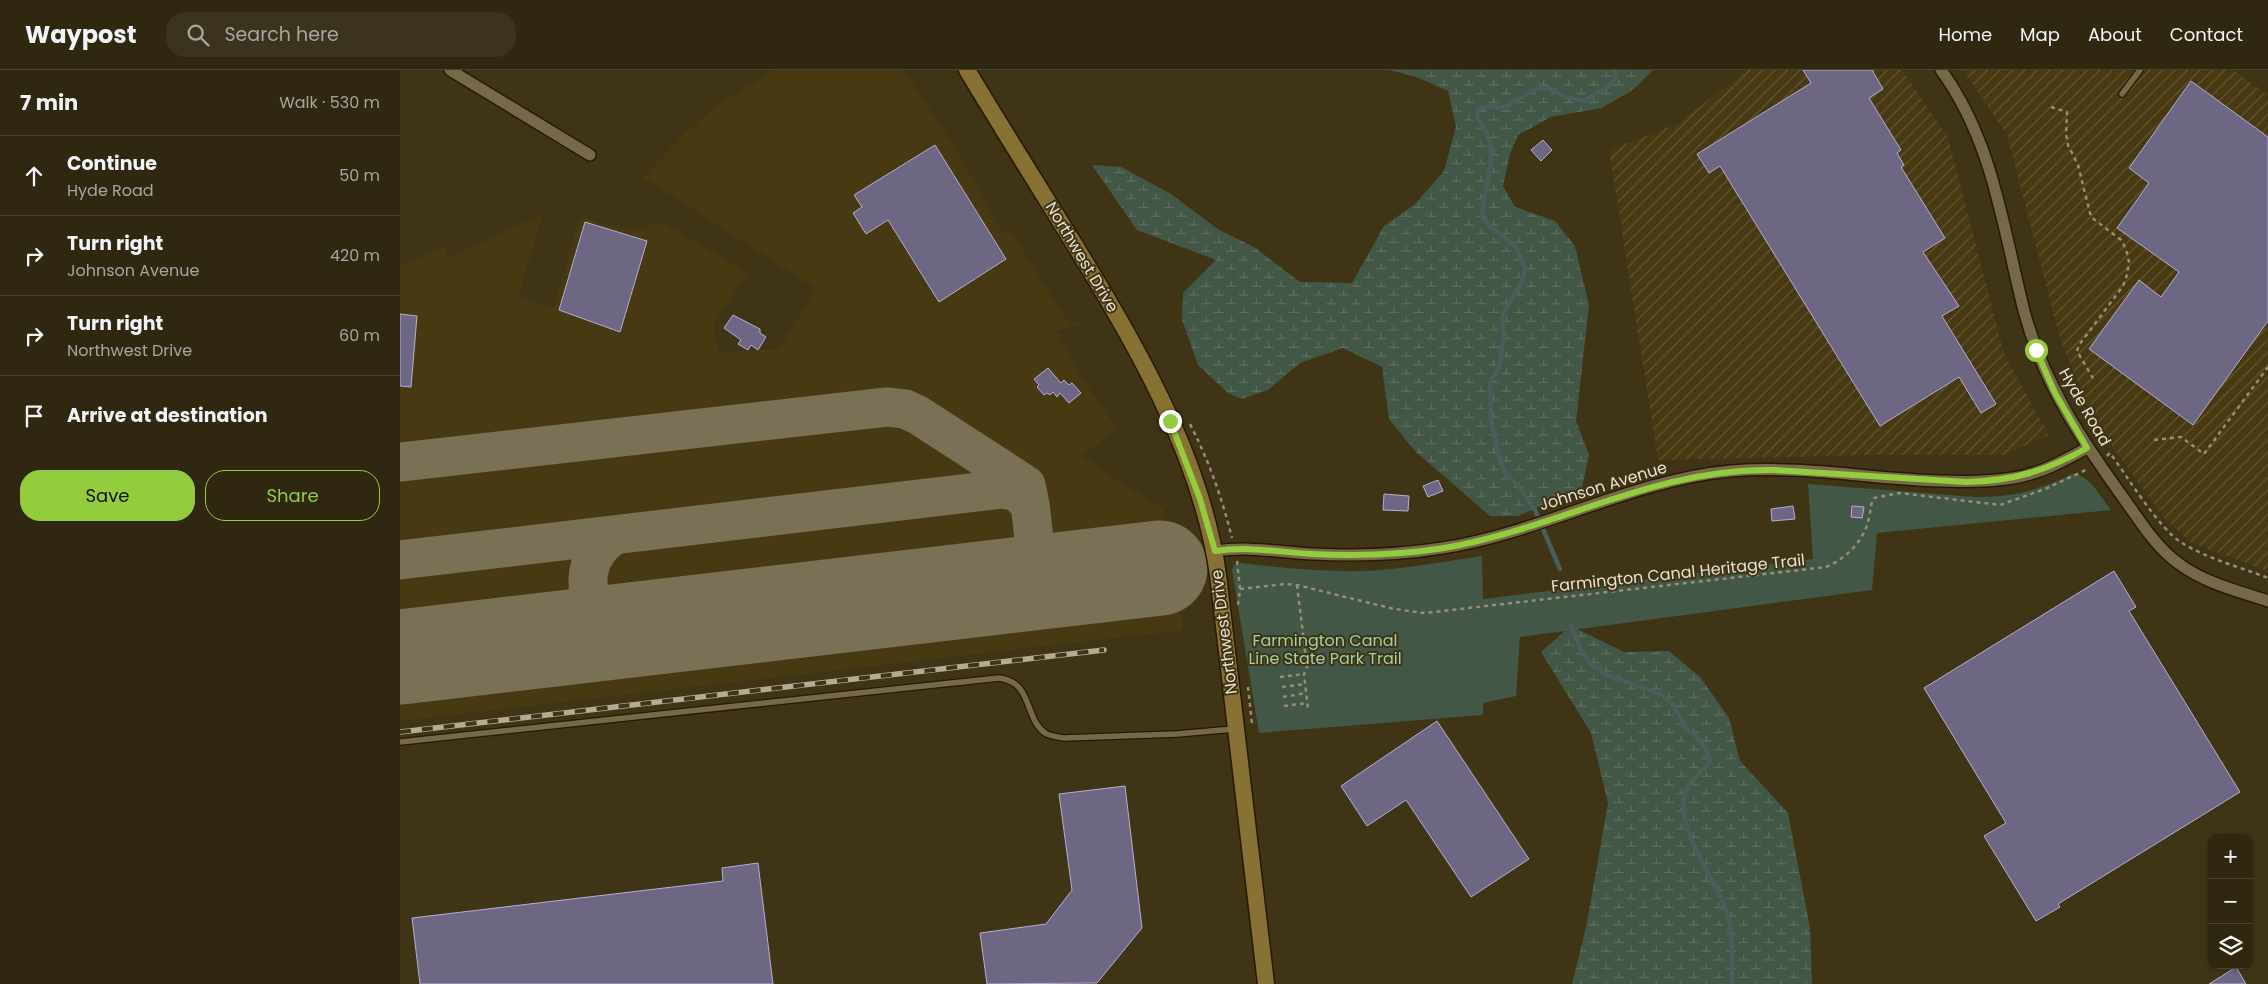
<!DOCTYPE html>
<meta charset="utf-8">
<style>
body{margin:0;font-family:Poppins,sans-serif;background:#3b331e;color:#f1f3f6}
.controls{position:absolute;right:15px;bottom:15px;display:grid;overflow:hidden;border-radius:10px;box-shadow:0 1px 4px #0004}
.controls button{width:45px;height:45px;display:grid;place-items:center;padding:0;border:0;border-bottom:1px solid #4a4430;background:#2f2710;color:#f1f3f6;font:25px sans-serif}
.stop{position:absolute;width:15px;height:15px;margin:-11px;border:4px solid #93cd3d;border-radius:50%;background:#fff}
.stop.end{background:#93cd3d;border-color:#fff;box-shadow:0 1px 5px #0008}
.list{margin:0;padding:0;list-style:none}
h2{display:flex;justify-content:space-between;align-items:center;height:65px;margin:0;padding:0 20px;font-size:21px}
h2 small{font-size:16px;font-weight:400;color:#a7a59f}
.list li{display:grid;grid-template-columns:32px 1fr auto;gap:15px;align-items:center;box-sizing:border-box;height:80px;padding:0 20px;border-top:1px solid #4a4430}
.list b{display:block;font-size:19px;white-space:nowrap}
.list p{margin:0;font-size:16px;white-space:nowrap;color:#a7a59f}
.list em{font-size:16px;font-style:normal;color:#a7a59f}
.actions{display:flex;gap:10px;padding:15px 20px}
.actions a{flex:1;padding:11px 0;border:1px solid #93cd3d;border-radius:20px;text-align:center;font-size:18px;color:#93cd3d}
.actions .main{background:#93cd3d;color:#111}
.icon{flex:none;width:28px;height:28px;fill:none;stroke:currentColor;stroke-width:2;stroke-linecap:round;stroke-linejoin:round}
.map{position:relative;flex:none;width:1868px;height:914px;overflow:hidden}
header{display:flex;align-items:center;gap:30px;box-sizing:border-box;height:70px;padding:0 25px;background:#2f2710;border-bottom:1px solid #4a4430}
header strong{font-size:24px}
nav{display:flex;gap:28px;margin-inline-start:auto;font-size:18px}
.search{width:350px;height:45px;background:#3b331e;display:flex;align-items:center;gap:12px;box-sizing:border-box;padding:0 18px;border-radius:20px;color:#a7a59f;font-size:19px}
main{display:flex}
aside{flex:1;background:#2f2710}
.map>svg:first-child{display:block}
.built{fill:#473912}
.industrial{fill:url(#industrial-furrows)}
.wetland{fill:url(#wetland-marsh)}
.park{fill:#435746}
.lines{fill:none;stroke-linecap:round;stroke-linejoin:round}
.stream{stroke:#4a5d5a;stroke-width:4.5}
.taxiway{stroke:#797056;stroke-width:39}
.runway{stroke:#797056;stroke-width:95}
.building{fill:#6d6783;stroke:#b7afd1}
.service-casing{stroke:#261b00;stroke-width:8}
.minor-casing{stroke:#261b00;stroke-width:14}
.secondary-casing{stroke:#261b00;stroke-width:19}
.path{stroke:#978e77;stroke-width:2.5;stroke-dasharray:4 4;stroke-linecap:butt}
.service{stroke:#756949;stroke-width:5.5}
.minor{stroke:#756949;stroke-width:11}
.secondary{stroke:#877134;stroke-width:16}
.rail-casing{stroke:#b3ab95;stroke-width:5.5}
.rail{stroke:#3f3416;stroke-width:4;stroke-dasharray:11;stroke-linecap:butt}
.route{stroke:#93cd3d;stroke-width:6}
.labels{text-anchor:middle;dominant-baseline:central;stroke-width:4;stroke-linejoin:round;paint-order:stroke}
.street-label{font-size:16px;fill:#e9e2d1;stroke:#3f3416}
.park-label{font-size:16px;fill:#a1cfa7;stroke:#3f3416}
</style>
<header>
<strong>Waypost</strong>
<div class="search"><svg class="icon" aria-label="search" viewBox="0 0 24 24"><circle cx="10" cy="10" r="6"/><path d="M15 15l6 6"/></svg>Search here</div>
<nav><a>Home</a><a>Map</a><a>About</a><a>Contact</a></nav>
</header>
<main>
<aside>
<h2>7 min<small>Walk · 530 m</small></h2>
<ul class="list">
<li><svg class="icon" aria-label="ahead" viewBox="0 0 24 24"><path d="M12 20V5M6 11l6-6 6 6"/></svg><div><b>Continue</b><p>Hyde Road</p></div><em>50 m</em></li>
<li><svg class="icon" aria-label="right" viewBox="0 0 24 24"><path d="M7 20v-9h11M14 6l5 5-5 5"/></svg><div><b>Turn right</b><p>Johnson Avenue</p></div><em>420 m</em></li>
<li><svg class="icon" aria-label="right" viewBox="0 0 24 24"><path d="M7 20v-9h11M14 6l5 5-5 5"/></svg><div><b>Turn right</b><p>Northwest Drive</p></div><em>60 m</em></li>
<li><svg class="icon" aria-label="arrive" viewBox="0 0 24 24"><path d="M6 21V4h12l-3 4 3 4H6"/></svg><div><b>Arrive at destination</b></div></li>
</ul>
<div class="actions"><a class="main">Save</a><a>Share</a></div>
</aside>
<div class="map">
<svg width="1868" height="914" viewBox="0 0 1868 914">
<defs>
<pattern id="industrial-furrows" width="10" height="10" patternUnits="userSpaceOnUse" patternTransform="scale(1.25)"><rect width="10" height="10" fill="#473912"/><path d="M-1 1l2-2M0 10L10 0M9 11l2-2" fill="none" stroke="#625533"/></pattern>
<pattern id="wetland-marsh" width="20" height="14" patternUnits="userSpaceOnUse" patternTransform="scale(1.25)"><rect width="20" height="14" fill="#435746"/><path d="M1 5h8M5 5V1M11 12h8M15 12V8" fill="none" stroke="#5e6f60"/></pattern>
</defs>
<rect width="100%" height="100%" fill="#3f3416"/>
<path class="built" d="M376,0H504L551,71L604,164L610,160L669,254L681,250V254L656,261L683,309L717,359L682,385L703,401L763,439L783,560L0,651V196L44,176L49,187L143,144L118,227L153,238L180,147L215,157L234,160L261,152L348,202L314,253L318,283L379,279L416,219L243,107L287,62L317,35Z"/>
<path class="industrial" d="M1347,0H1502L1548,67L1604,284L1649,365L1604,385H1479L1258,390L1209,80L1277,54Z
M1563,0H1833L1868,25V501L1792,473L1763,447L1694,351L1660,269L1607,65Z"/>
<path class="wetland" d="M990,0H1253L1234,19L1202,38L1151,47L1118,65L1110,84L1103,116L1115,137L1155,151L1175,176L1189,235L1176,351L1189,385L1182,418L1118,446H1090L1015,381L989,349L982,297L943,278L900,293L868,320L842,329L828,323L798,295L782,250L783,223L816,190L737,160L692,95L721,97L771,124L819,160L854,177L900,212L952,213L984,156L1015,134L1044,101L1056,57L1048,21L1019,8Z
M1171,556L1224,582L1269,581L1300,607L1329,648L1340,691L1388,743L1410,858L1412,914H1172L1186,858L1208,733L1191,663L1141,582Z"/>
<path class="park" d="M1672,404C1689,403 1702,429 1711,440L1477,463L1472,520L1120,567L1116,626L1083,633V645L859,663L832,500L834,495L841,493C882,498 923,502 964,501C1004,499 1043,492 1082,486L1083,529L1413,489L1408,414L1576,427C1614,427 1638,421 1672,404Z"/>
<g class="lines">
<path class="stream" d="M1160,499L1135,440L1120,418L1105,403L1100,391L1091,349L1090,312L1099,297L1104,266L1102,246L1122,211L1125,199L1116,177L1091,157L1082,147C1083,109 1105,82 1077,47L1078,39L1090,36L1099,38L1108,36L1135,19L1149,18L1165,27L1184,31L1210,15L1216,7L1215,0
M1171,556L1182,583L1190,593L1207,605L1263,625L1273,635L1286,658L1296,666L1306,680L1310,692C1303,699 1295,707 1289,715C1266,750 1319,811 1328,846C1334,867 1331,892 1332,914"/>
<path class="taxiway" d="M0,392L487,337L505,339L518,345L626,415L629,429
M216,465C181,483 177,534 214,553C223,558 232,558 241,559
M0,490L603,419L617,422L630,434L639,512
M152,569C173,556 185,545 188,520"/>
<path class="runway" d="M0,587L760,498"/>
</g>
<path class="building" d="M1403,0H1472L1483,19L1469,28L1501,80L1497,83L1504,95L1501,97L1545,168L1523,182L1559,236L1542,246L1596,334L1581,343L1559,307L1480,356L1320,96L1309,103L1297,84L1411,13Z
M1791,11L1868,67V251L1793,355L1689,279L1739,210L1761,227L1779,202L1717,158L1749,113L1729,98Z
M1143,70L1152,80L1141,91L1131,80Z
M535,75L606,189L539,232L488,150L466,164L453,143L462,137L454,125Z
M185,152L247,171L220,262L159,240Z
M0,244L17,246L11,317L0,316Z
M333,245L360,259V263L366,267L358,280L351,275L348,280L338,274L341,270L324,258Z
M648,298L661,313L664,310L669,315L672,313L681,323L669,333L660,323L657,327L653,322L650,325L647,323L644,325L637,317L639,315L634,309Z
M1038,410L1043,421L1028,427L1023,416Z
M984,424L1009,426L1008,441L983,440Z
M1393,436L1395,449L1372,451L1371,439Z
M1452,436L1464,437L1462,448L1451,447Z
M1714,501L1736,537L1729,541L1840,722L1658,834L1660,837L1636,851L1584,766L1606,753L1524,618Z
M1037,651L1129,789L1071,827L1006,730L967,756L941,716Z
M725,716L742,858L697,913L587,914L580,863L646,854L672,820L659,724Z
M358,793L373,914H20L12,848L323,811L322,798Z
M1836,897L1846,914H1809L1822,906Z"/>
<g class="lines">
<defs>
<path id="service" d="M1722,24L1740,0
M0,672L599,608C633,612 624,648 645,663C650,666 658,667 664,668L777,664L834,659"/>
<path id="minor" d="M50,0L190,85
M1541,0C1593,71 1603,158 1624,241C1644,315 1683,372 1727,433C1742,454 1757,478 1778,493C1804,513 1838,521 1868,531
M815,481C849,476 878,482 913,484C956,486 999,485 1042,478C1141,463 1231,410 1331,401C1401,395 1472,409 1541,411C1565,412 1589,412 1613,408C1640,404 1663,391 1687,378"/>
<path id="secondary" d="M567,0C600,55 634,109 668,164C732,268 801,383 818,505L866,914"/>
</defs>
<use href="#service" class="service-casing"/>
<use href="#minor" class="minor-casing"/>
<use href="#secondary" class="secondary-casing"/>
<path class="path" d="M1651,37L1667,42L1666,64L1668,75L1678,95L1691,147L1721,170L1726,179L1729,192L1727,205L1723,216L1679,275L1677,281L1694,310
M790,354C809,391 822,428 832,468
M1754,370L1781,367L1804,384L1868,297
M1707,386L1710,383C1727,406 1760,460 1782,473C1808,489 1840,497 1868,508
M837,491L840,519L838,535
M897,515L907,597L904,604L908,639
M840,519L884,514L897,515L994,539L1025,543L1426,497C1447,488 1464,471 1469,448C1471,441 1470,434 1474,428L1500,423L1600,435L1645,419L1688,399
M880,607L904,604
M848,617L852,654
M882,617L905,614
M883,627L906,623
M884,636L907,633"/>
<use href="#service" class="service"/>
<use href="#minor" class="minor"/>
<use href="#secondary" class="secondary"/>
<defs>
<path id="rail" d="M0,662L704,580"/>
</defs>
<use href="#rail" class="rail-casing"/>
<use href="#rail" class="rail"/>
</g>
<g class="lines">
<path class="route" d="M770,351L800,429L815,481C850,476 877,482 912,484C956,486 1001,485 1044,478C1156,459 1258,397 1374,400L1566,412C1613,411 1646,401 1687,378L1655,323L1636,280"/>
</g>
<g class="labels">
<g class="street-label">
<text transform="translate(682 187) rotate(59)">Northwest Drive</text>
<text transform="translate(1685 337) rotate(60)">Hyde Road</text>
<text transform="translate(1203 416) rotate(-17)">Johnson Avenue</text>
<text transform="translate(1278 503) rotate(-6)">Farmington Canal Heritage Trail</text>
<text transform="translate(824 562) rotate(-97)">Northwest Drive</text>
</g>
<g class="park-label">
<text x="925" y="570">Farmington Canal<tspan x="925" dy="18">Line State Park Trail</tspan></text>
</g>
</g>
</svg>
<div class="controls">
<button>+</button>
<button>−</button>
<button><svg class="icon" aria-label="layers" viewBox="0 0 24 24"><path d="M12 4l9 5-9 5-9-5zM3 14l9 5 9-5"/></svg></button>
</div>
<div class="stop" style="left:1636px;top:280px"></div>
<div class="stop end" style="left:770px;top:351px"></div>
</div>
</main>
